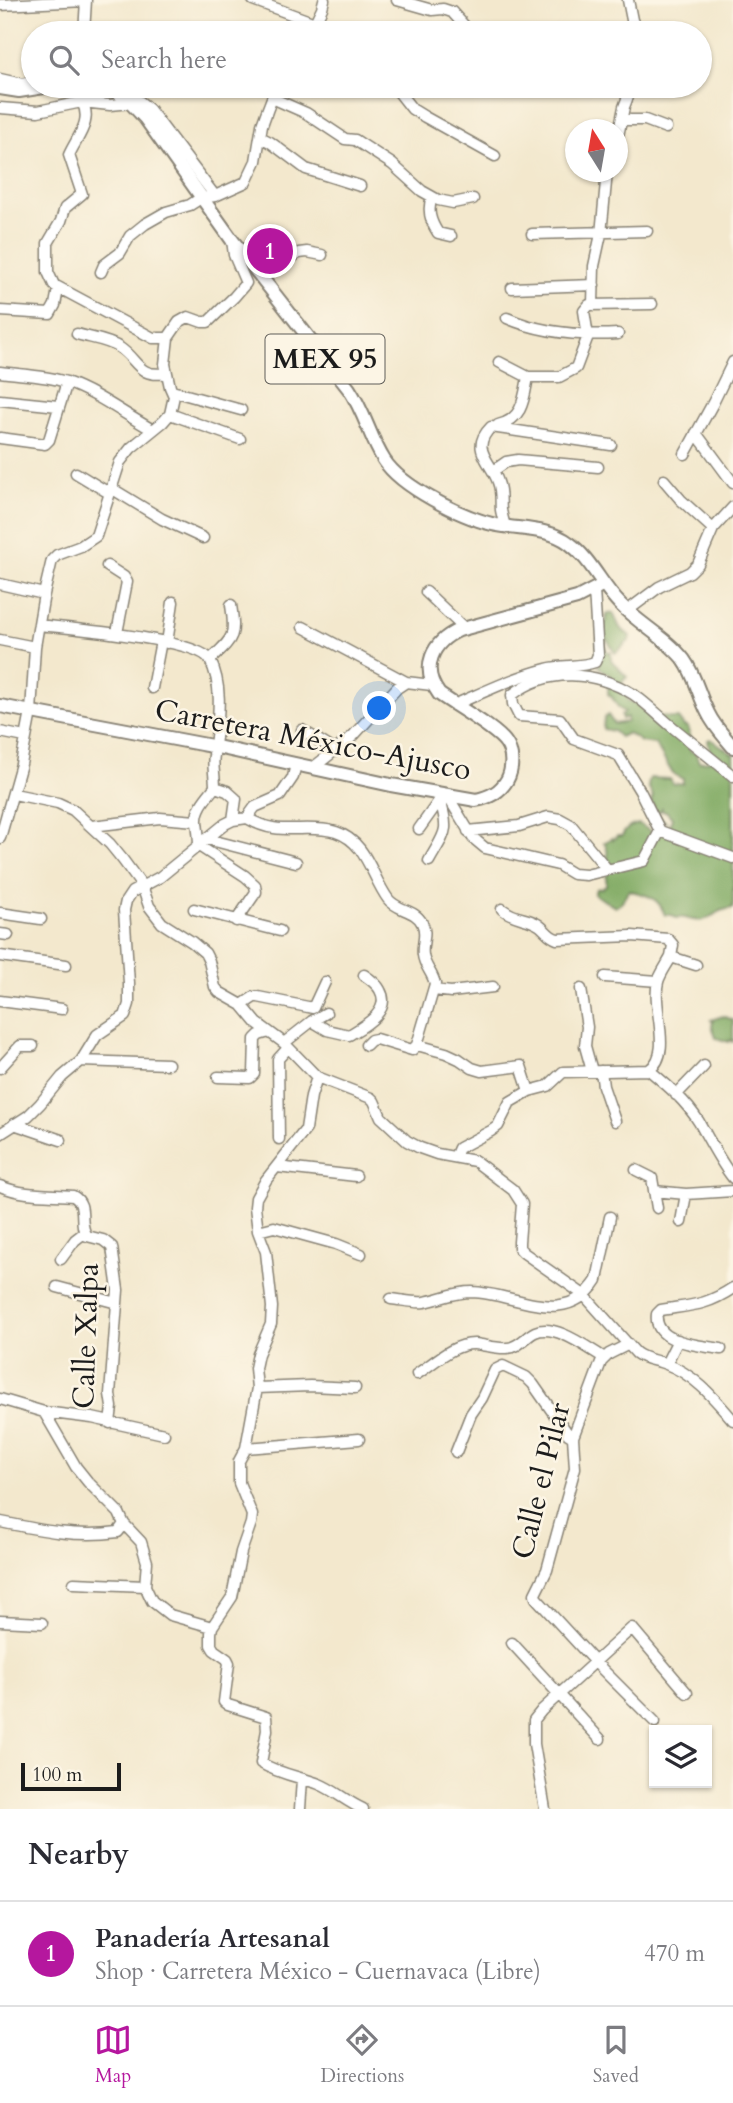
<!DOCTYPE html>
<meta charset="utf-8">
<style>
body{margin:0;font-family:Cardo,serif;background:#f7f7f7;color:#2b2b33}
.controls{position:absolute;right:21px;bottom:21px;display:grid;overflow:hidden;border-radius:0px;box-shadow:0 2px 5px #0004}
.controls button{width:63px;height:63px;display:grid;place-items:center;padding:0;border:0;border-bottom:2px solid #e1e1e2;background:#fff;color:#2b2b33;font:35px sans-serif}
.compass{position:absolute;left:565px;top:119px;width:63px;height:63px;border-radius:50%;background:#fff;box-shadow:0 2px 5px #0004;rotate:349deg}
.scale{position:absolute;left:21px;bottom:18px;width:100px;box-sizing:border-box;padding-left:7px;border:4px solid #1c1c1c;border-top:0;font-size:19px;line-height:24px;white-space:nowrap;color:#1c1c1c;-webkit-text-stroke:5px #fcf5e5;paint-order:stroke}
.you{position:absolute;left:380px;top:709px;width:24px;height:24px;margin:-18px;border:5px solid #fff;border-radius:50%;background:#1a73e8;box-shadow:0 0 0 10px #1a73e833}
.badge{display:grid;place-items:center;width:46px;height:46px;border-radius:50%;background:#b5179e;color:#fff;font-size:23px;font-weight:700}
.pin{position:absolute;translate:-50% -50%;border:4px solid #fff;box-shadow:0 2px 7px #0006}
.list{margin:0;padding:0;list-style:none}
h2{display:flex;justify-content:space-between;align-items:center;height:91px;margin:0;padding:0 28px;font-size:30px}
h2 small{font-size:23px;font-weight:400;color:#7c7c81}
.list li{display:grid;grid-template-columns:46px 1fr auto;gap:21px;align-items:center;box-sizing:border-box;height:105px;padding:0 28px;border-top:2px solid #e1e1e2}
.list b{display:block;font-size:26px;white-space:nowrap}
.list p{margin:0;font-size:23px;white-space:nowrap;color:#7c7c81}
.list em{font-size:23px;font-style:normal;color:#7c7c81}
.icon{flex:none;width:38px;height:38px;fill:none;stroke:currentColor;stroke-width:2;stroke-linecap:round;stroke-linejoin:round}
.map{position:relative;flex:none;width:733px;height:1809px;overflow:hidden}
.search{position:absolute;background:#fff;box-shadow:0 2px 5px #0004;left:21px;right:21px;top:21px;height:77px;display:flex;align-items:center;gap:18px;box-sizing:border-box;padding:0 24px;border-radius:38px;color:#7c7c81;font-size:26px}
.sheet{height:196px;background:#fff}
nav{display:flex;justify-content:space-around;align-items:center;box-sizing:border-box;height:98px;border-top:2px solid #e1e1e2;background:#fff;font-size:19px;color:#7c7c81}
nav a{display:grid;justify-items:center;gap:4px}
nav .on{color:#b5179e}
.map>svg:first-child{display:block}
.forest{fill:#7ea961;stroke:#4d623e;stroke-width:2}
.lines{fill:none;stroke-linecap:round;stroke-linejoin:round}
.minor-casing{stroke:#888274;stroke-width:13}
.major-casing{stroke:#888274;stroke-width:16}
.minor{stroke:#fff;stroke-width:10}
.major{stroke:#fff;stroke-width:12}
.labels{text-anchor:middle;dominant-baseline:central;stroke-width:5;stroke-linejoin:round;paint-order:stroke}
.shield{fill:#fcf5e5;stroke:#5f5d58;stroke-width:2}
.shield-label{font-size:28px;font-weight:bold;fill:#1c1c1c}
.street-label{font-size:30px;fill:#1c1c1c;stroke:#fcf5e5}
</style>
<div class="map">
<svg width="733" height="1809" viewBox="0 0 733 1809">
<rect width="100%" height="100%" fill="#fcf5e5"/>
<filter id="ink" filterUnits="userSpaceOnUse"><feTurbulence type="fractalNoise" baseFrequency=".0143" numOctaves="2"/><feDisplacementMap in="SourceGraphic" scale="14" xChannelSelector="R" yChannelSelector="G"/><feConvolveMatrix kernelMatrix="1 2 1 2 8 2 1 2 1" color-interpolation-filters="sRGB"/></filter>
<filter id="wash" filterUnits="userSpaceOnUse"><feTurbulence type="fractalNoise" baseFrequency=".00686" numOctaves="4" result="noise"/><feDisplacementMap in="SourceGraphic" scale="28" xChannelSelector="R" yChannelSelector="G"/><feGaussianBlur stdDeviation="1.57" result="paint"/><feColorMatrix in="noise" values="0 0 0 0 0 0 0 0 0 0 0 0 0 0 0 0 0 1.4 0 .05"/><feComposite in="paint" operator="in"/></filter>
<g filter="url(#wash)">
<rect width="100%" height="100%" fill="#f3e8cd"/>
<path class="forest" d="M613,613L620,628L630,636L629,641L615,653L607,639L604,642L607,652H611V660L627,677L622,682L628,701L637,704L650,716C658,715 668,719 678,718L684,726L688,727L690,738L687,742L691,752H695L699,762L709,761L711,757L708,740L711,739L733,754V908C715,910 715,917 703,920C693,923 685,915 676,918L672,915H665C657,894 645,896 629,890L621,903L615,907L594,894L596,889L602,888L606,885C606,872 611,851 604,843L612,838L613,840L617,836H622C626,828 630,826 639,824L652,832V836L668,829L672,818L666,811H662V808L657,814L666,822L660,821L650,811L654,807L651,802L653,796L648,786L650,778L670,779L673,784L683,783V779L673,774L655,744L641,742L628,733L620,737L613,731L603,729L604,718L608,715L614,724L627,722V717L622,719L621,715L625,712C615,709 616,698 608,694V687L613,682L612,677L598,666L600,664L597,646L606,621V615Z
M723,1016L733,1020V1042L730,1040L729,1042L716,1038L712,1025L713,1022L711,1020Z"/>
</g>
<g filter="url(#ink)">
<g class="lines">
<defs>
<path id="minor" d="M253,0L315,23
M397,0L432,10L443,9L452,12L471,33
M628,0L632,20L638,33
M0,5L86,1
M84,33L86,0
M310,33L322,8L324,0
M503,33H509
M0,79L22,84L33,81
M121,86L149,109L215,196
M394,86L412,109L425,117L495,156
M272,98L306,113L345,139L355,140L392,164L422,191L438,200L453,203L473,199
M82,102C93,121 77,137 69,155L82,194L65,208L61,221L48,243V272L54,285L153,338H168
M0,108L38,111L82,102L110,105L132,103
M622,120H645L666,128
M618,136L624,107L632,86
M260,137L270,142L306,169L360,186
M432,197C427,210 430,221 438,233L451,236
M532,234L647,231
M101,272L104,265L120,253L130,236L145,224L166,212L190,205L201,198L215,196L246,182L256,161L262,125L267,111L272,98L282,86
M259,275L299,253L307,252L322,255
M512,288L594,285
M593,304L594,266L601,234L607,172
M0,311L50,314L55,305L58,289
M507,318C541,333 581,336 618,334
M77,334C90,338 109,340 120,348C139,361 138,378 167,373
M499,362L528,377H559L576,368L588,336L584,311L589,305L652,304
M0,372C22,375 45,375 66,382C97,393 124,414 153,430
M172,391L241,410
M0,400L58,406
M170,414L240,439
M498,425C523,420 524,398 528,377
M696,433L733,483
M0,438L45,444L49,440L67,382
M685,454L713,403L733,362
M493,471L506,462L518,460L598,467
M76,473L109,493
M664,480L681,500L713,529
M111,488L162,519L203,538
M505,527C504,522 502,516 501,510C500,501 502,492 498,482C491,461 469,449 491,427L611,445
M107,566L124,577L127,582L117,633
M0,584L44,594
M426,592L464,628
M627,611L659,587L690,572L698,564L713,529L733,507
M39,625C65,628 199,639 210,660C225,690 217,723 214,755C212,765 215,776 215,787
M303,627L406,682
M0,640L35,647
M167,643L173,602
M210,660C233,638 236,638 231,605
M152,688L161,641
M454,705C484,692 515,677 546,669C563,664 579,668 595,662L598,655L594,590
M302,730L336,751
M0,732L25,737
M314,767L353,736L397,688L406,682L432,685
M733,776C712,759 691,742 670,725C658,715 646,703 633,694C595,671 548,667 512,695L513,704L519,716L560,719L574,739L618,755L640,791L660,831L733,858
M215,787C207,797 196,808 197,822C198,831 199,837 199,846L245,876L255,885L256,892L236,921
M215,787L227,791L236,799L233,820
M14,794L58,803L73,810L110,844L123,860L142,886L149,906L162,923L192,942L205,953L209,961L215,987L219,992L242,1005L257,1023L284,1043L317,1077L371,1098L374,1101L381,1117L407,1141L420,1148L437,1154L475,1161L513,1190L522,1204L519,1242V1248L524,1253L584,1295L636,1353C645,1360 656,1360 666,1364C694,1374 714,1398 733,1420
M447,795L473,838L485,848L558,865L573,874L586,875L644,861L660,831
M247,818C279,838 305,823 336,832C367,842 371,876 388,899C397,911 415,909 422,923C428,934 421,943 423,955C424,966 433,973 435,984L417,1045L446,1053L459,1059L472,1068L482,1071L521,1066L529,1091
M92,826L160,818L196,821
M419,829L441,798
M468,831L519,826L548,817L560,819L571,825L606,868
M0,838L21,764L31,712L35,647L44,594L52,560L57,555L81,546L96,536L120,462L131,448L163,422L170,414L174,396L170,387L165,364L168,338L179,322L188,317L202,322H208L234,297L246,283L234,255L232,240
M207,839L296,862
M429,861C445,832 450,833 440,800
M194,909L280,931
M502,909C516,920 527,917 539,925C546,930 548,936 557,939L632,936L668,939L673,945L671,957L696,965
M0,913L41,919
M0,934L8,935
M0,956L66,965
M605,977L658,981
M581,989L587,1027L585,1046L592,1071
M434,990L451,992L493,987
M0,1001L62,1009
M242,1005L254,997H258L313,1008L325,982
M312,1021L327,1030L349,1035C364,1026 392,1011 380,990C377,984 370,979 364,975
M284,1043L312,1021L326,1013
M366,1045L371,1040L376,1039L412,1050L417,1045
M81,1061L168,1064
M0,1068L20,1046H33
M649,1070C674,1053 651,1007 658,982C660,974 667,965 671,957
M601,1071L603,1086L615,1121
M218,1077L250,1078L254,1074L255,1039L259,1035L269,1032
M317,1077L311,1096L306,1129L266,1180L256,1198L255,1207L258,1231L266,1252L272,1307L271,1324L258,1354L255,1368L257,1388L246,1448L239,1461V1483L252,1515L251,1523L241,1552L232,1597L212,1627L211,1633V1645L214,1650L227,1659L229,1663L224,1702L228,1705L266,1717L267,1730L261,1763C279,1774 300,1777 319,1784C334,1790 347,1802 363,1809
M676,1095L704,1066
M14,1124L61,1140
M0,1134L28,1116L40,1104L62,1077L81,1061L97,1035L125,1016L129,1004V983L124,910L126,901L132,892L160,877L225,824L233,820L247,818L255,807L280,796L293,777L296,764
M279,1139L278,1059L288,1048
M455,1157L459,1148L491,1131L498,1126L510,1102L529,1091L548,1086L563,1072L649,1070C667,1085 686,1101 699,1122C710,1141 719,1160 733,1178
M277,1167L356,1176
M636,1170L652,1178L657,1208
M0,1186C24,1196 47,1194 73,1196C89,1205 77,1223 87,1236L103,1240L112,1247L118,1290L110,1394L112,1407L110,1423
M654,1191L686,1194
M681,1222L686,1194L733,1191
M258,1231L274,1227L336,1244L361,1254
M61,1259L75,1240L84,1233
M57,1287L117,1303
M391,1299C402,1300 413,1303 424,1302C440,1299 455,1292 472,1292C515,1293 566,1329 597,1280L610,1217
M627,1345L609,1354L601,1362L573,1437L575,1468L547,1570L535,1594L536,1598L596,1663L655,1722
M721,1349C700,1345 653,1344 657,1314L661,1310C692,1305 706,1306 733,1288
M666,1364L678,1340
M417,1374C434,1363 454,1343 475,1344C485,1345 497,1349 507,1348C519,1348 526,1336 535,1332C556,1323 587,1348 605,1358
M257,1388L310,1386L355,1388
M0,1399L44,1412L92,1418L164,1434
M44,1412L76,1467L88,1482L119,1513L124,1524L141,1542L147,1562L145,1586L152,1601L170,1615L212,1627
M246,1448L359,1439
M456,1452L471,1414L482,1398L495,1370L503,1366L526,1377L533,1384L568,1434L573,1437
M1,1522C39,1530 79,1538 118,1532L124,1524
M74,1583L145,1586
M0,1621L42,1623
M512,1643L600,1739
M300,1809L302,1779
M545,1809L534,1744V1720L542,1710L632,1628L687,1693"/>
<path id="major" d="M106,86L126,98L145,118L232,240L349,389C365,413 370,438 384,460C401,487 462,517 492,524C517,530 548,527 569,543C591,559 601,585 620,604C639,624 667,638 684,660C695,675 699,696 708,713C714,726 724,736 733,747
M0,88L19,91L50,86
M0,706L217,747L391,785L476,800C490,797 500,792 507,780C513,769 513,753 506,743C497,729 454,705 439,694C420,668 432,642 459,630L577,598L604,584"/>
</defs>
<use href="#minor" class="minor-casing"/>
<use href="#major" class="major-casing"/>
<use href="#minor" class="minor"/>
<use href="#major" class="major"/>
</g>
</g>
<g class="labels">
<rect class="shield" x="265.5" y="334.5" width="119" height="49" rx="5"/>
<g class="shield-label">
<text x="325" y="359">MEX 95</text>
</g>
<g class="street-label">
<text transform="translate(313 740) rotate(11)">Carretera México-Ajusco</text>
<text transform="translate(86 1336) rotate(-88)">Calle Xalpa</text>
<text transform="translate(541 1481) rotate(-76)">Calle el Pilar</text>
</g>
</g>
</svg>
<div class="controls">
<button><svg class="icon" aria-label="layers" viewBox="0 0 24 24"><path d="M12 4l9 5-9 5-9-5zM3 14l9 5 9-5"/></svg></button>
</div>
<svg class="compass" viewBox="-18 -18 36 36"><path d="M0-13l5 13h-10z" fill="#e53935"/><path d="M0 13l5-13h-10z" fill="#7c7c81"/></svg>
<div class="scale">100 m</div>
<div class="you"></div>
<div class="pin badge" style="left:270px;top:251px">1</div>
<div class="search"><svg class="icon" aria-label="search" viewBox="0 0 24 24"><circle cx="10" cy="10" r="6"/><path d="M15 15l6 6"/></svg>Search here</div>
</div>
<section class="sheet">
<h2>Nearby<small></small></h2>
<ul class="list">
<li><span class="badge">1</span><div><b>Panadería Artesanal</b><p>Shop · Carretera México - Cuernavaca (Libre)</p></div><em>470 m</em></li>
</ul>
</section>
<nav>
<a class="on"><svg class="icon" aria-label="map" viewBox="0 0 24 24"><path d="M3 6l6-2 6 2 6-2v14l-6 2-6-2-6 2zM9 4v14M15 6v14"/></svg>Map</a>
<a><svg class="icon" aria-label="directions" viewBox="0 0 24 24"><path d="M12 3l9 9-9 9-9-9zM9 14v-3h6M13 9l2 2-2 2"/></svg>Directions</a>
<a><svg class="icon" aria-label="saved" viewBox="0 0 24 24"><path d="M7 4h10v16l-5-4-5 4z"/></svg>Saved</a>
</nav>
